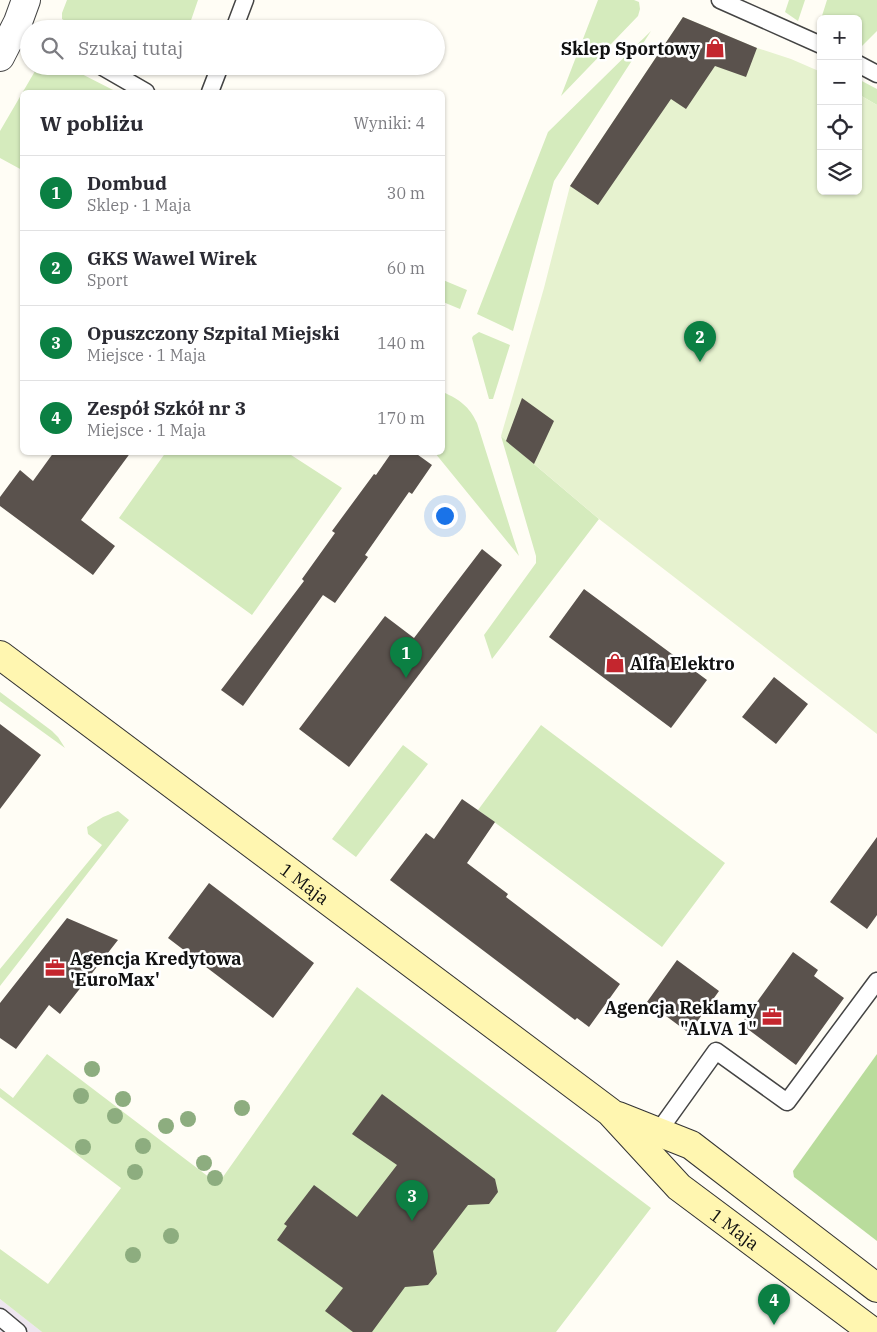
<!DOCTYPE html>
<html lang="pl">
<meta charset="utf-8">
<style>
body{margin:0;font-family:"IBM Plex Serif",serif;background:#f7f7f7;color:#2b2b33}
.controls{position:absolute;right:15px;top:15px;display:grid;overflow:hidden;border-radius:8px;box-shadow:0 1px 4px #0004}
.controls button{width:45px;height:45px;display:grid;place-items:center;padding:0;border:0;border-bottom:1px solid #e1e1e2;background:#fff;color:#2b2b33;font:25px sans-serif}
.you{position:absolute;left:444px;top:515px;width:18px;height:18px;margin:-12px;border:4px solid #fff;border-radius:50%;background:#1a73e8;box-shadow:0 0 0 8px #1a73e833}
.badge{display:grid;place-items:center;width:32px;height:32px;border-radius:50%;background:#0b8043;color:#fff;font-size:16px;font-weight:700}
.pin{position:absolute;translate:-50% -41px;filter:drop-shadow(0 1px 2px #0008)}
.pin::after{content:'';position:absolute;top:26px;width:18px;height:15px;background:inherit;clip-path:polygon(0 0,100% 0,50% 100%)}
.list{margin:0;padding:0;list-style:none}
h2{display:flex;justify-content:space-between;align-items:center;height:65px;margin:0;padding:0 20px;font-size:21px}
h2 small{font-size:16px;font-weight:400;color:#7c7c81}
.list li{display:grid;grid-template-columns:32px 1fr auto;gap:15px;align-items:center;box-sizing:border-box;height:75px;padding:0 20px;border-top:1px solid #e1e1e2}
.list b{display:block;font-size:19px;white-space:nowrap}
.list p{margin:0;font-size:16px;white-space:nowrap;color:#7c7c81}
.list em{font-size:16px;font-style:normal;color:#7c7c81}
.icon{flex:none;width:28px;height:28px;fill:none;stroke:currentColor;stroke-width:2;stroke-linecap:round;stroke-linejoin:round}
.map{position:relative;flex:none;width:877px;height:1332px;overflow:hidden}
.search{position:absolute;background:#fff;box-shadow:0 1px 4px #0004;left:20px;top:20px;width:425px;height:55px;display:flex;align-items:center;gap:12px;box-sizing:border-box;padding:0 18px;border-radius:28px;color:#7c7c81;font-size:19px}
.panel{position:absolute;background:#fff;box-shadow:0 1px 4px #0004;left:20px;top:90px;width:425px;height:365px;border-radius:8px}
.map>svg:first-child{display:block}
.industrial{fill:#eee6ef}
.green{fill:#d5ebbd}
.forest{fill:#b9dc9c}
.pitch{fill:#e6f2cf}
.building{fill:#5a524d}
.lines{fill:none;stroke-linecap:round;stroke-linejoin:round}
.lane-casing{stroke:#444;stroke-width:19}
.street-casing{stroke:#444;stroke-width:30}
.secondary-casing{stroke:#333;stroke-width:30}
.lane{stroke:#fff;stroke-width:16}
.street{stroke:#fff;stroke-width:28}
.secondary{stroke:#fff6b0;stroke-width:28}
.tree{fill:#8dad7f}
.labels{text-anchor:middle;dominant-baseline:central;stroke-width:5;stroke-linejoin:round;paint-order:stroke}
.poi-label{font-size:18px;font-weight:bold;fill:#111;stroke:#fff;text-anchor:end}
.street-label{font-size:18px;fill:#111;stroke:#fff}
</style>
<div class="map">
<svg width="877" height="1332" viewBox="0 0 877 1332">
<rect width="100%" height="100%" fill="#fffdf5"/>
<path class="industrial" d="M0,1299L42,1332H0Z"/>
<path class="green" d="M67,0H198L188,29H78L62,19V13Z
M598,0H634L639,2L640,9L638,16L561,96Z
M789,0H805L798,21L785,12Z
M827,0H877V31L858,50V19H821Z
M651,31L554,181L513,331L477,314L548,132Z
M38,66L52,69L68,67L117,92H22V170L0,158V131Z
M858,79L877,89V105L858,94Z
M443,280L467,290L460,309L443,302Z
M479,332L510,345L493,399H489L472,338L473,336Z
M443,392C460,400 469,406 477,423L519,556L435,453L442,452Z
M501,436L599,519L492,659L484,635L536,563V556Z
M166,452L288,453L342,488L252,615L119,518Z
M0,692L52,731L58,737L65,748L0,701Z
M541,725L725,863L662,947L478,810Z
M403,745L428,764L356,857L332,839Z
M118,811L129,820L0,986V969L102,845L88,834L87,827L103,817Z
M357,987L651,1208L556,1332H42L0,1299V1249L48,1284L121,1188L0,1097V1088L13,1098L47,1054L218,1184Z"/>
<path class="forest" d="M877,1054V1241L794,1177L793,1171Z"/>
<path class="pitch" d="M683,17L757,48L791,59L821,72V191H858V94L877,105V734L599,519L501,436L544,288L570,186Z"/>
<path class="building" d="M683,17L757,48L746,77L715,66L686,109L671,99L598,205L570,186Z
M522,398L554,421L534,464L506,441Z
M54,452H131L81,520L115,546L93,575L0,506V497L20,470L33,481Z
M392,452H414L432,465L412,494L409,492L365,555L368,557L335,603L323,595L243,706L221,690L304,581L302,579L335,533L332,531L374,474L376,475Z
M482,549L502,565L349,767L299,729L385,616L414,638Z
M584,589L707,680L671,728L549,637Z
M774,677L808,704L776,744L742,717Z
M0,724L41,755L0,809Z
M462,799L495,822L467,863L508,894L506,897L620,984L589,1027L577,1018L575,1020L390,880L426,833L434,839Z
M877,837V915L867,929L830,902Z
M209,883L314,963L273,1018L168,938Z
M67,918L118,940L60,1014L49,1005L16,1049L0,1038V1003Z
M793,952L818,970L814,976L844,998L796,1065L741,1024Z
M677,960L719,991L689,1033L647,1002Z
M382,1094L495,1179L498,1192L489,1204L468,1205L433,1251L437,1274L428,1285L405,1287L372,1332H353L325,1311L343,1288L277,1240L287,1226L284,1224L314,1185L357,1217L397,1165L352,1134Z"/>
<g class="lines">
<defs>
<path id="lane" d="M720,0L821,45
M234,29L245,0
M858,64L877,74
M101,66L146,92
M210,92L220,66
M658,1132L716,1051L787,1102L877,981
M0,1317L18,1332"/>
<path id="street" d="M0,57L18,22L26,0"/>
<g id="secondary">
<path id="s1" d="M0,655L610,1112L679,1187L873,1332"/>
<path d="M618,1116L691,1145L877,1288"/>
</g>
</defs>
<use href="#lane" class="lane-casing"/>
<use href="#street" class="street-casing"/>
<use href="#secondary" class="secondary-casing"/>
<use href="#lane" class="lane"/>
<use href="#street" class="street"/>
<use href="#secondary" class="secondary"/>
</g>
<g class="tree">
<circle cx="92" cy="1069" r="8"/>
<circle cx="81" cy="1096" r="8"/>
<circle cx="123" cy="1099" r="8"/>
<circle cx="242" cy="1108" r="8"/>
<circle cx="115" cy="1116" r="8"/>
<circle cx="188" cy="1119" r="8"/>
<circle cx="166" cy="1126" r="8"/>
<circle cx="143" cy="1146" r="8"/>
<circle cx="83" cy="1147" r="8"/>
<circle cx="204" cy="1163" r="8"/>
<circle cx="135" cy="1172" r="8"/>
<circle cx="215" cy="1178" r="8"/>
<circle cx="171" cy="1236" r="8"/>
<circle cx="133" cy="1255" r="8"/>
</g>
<defs>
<symbol id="shop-bare" viewBox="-9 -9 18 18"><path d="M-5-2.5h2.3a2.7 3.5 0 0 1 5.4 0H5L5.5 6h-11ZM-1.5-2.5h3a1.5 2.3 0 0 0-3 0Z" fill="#c4262e" stroke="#fff" stroke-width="2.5" paint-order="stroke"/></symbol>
<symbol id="office-bare" viewBox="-9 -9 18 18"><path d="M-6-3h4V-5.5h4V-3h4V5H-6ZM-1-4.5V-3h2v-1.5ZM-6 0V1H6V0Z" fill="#c4262e" stroke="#fff" stroke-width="2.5" paint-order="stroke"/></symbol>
</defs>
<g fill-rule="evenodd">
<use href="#shop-bare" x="701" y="34" width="28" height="28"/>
<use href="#shop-bare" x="601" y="649" width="28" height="28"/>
<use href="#office-bare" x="41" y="954" width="28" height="28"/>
<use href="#office-bare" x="758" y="1003" width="28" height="28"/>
</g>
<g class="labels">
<g class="poi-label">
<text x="700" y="48">Sklep Sportowy</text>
<text x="630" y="663" text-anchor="start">Alfa Elektro</text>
<text x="70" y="958" text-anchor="start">Agencja Kredytowa<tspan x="70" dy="21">'EuroMax'</tspan></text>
<text x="757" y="1007">Agencja Reklamy<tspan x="757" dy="21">"ALVA 1"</tspan></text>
</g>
<g class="street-label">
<text stroke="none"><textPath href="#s1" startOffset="381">1 Maja</textPath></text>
<text stroke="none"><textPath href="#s1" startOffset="934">1 Maja</textPath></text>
</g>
</g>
</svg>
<div class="controls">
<button>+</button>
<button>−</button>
<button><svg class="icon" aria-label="locate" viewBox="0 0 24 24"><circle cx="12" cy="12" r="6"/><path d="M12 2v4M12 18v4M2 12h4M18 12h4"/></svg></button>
<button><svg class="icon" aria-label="layers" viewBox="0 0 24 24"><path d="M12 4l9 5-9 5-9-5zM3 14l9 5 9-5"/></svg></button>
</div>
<div class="you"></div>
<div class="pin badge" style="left:406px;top:678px">1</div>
<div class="pin badge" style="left:700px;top:362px">2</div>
<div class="pin badge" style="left:412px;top:1221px">3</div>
<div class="pin badge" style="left:774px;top:1325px">4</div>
<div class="search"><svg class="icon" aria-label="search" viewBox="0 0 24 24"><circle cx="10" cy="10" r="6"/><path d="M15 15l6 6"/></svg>Szukaj tutaj</div>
<section class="panel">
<h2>W pobliżu<small>Wyniki: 4</small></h2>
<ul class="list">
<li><span class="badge">1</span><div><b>Dombud</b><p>Sklep · 1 Maja</p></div><em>30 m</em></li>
<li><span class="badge">2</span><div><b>GKS Wawel Wirek</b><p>Sport</p></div><em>60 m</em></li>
<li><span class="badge">3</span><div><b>Opuszczony Szpital Miejski</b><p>Miejsce · 1 Maja</p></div><em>140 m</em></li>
<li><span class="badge">4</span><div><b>Zespół Szkół nr 3</b><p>Miejsce · 1 Maja</p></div><em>170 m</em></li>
</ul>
</section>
</div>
